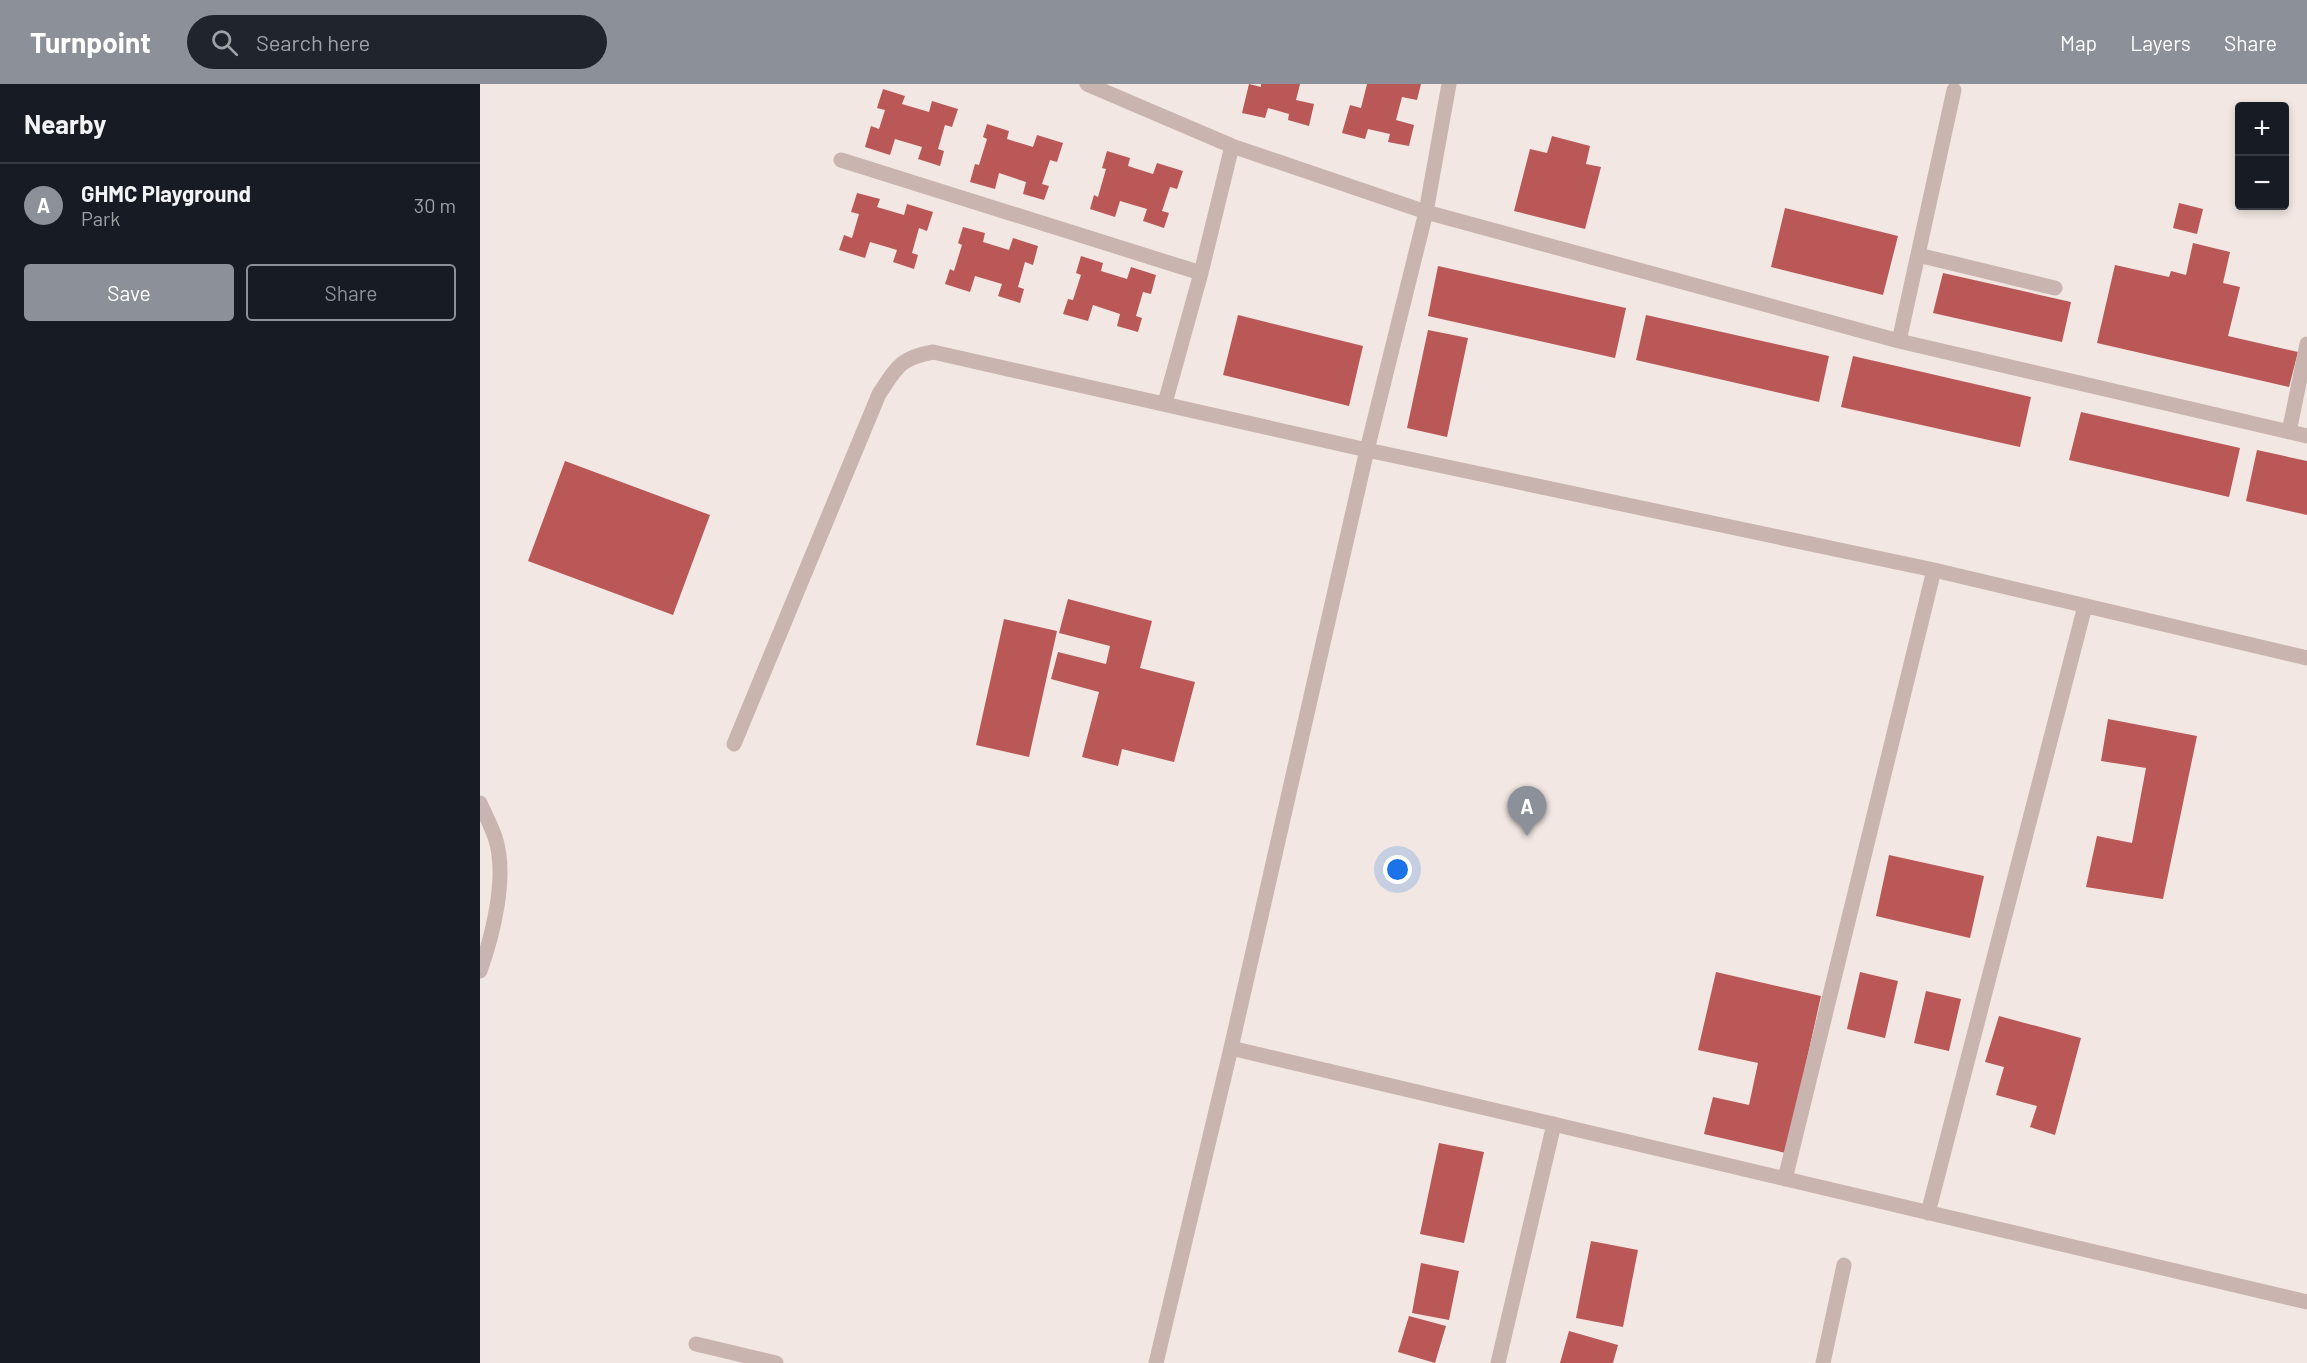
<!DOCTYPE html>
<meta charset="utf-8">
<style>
body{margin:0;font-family:Barlow,sans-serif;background:#20242c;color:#f1f3f6}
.controls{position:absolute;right:18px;top:18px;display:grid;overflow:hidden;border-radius:6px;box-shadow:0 3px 9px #0003}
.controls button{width:54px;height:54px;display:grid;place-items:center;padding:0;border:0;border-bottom:2px solid #363941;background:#171b24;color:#f1f3f6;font:30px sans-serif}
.you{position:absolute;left:918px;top:786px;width:21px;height:21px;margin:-15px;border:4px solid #fff;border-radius:50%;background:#1a73e8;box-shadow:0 0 0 9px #1a73e833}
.badge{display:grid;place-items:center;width:39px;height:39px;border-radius:50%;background:#8c9099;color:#fff;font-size:20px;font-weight:700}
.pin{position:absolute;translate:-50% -50px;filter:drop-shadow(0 2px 3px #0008)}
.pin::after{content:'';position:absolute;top:32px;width:21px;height:18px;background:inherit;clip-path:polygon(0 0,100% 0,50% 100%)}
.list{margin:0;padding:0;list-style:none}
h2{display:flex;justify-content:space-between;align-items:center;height:78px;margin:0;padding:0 24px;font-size:26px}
h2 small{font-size:20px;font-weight:400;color:#9ea1a6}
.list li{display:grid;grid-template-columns:39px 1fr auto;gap:18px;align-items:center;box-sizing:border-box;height:84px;padding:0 24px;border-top:2px solid #363941}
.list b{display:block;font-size:22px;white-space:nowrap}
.list p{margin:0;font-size:20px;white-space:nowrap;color:#9ea1a6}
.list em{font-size:20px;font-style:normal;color:#9ea1a6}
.actions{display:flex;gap:12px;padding:18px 24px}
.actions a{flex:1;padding:14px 0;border:2px solid #8c9099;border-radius:6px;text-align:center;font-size:21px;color:#8c9099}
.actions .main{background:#8c9099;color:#fff}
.icon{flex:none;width:33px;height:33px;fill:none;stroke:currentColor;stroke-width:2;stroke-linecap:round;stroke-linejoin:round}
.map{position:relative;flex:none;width:1827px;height:1279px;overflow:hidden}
header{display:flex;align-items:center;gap:36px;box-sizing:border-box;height:84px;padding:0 30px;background:#8c9099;color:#fff}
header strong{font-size:28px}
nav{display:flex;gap:33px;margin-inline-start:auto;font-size:21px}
.search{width:420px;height:54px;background:#20242c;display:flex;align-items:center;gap:15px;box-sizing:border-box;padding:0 21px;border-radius:33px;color:#9ea1a6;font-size:22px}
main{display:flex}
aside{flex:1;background:#171b24}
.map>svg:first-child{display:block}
.building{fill:#ba5858}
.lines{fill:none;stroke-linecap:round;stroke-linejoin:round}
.minor{stroke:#c9b4af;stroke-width:15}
</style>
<header>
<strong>Turnpoint</strong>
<div class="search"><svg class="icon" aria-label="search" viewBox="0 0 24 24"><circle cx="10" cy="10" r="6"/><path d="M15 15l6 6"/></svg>Search here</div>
<nav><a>Map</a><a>Layers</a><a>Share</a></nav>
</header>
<main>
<aside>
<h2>Nearby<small></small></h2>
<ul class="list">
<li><span class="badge">A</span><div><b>GHMC Playground</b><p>Park</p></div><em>30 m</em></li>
</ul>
<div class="actions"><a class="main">Save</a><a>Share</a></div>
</aside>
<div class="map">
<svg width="1827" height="1279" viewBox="0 0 1827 1279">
<rect width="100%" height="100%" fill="#f2e7e2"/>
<path class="building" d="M769,0L781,3V0H820L816,16L834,20L829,42L808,36L809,30L788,24L785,34L762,29Z
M887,0H941L937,16L922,13L916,36L934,41L929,62L908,58L910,50L888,45L885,55L862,49L870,21L881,24Z
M403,5L425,12L422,20L449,28L452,17L478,25L472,43L465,41L458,65L464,67L460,82L438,75L442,63L415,55L410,71L385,63L391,42L399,45L405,26L397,24Z
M507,40L529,47L527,55L553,63L557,51L583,59L577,78L570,76L562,100L569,102L564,116L543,110L546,98L519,89L515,105L490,98L495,80L499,81L507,55L503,53Z
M1072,52L1110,62L1106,80L1121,83L1105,145L1034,127L1050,65L1067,69Z
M627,67L650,74L648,82L673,90L677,79L703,87L697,105L690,103L682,127L689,129L684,144L663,137L667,125L640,117L635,133L610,125L614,111L618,113L626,85L622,84Z
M377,109L400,115L397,123L424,131L427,120L453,128L447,147L439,144L432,169L438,171L434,185L413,178L417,166L390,158L385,174L359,166L364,151L372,154L379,130L371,128Z
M1699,119L1723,125L1717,150L1693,144Z
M1305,124L1418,152L1403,211L1291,183Z
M483,143L505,149L503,158L529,166L533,154L558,162L553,181L545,178L538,203L544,205L540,219L518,212L522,200L495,192L490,208L465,200L470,185L474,187L482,161L478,159Z
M1713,159L1750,168L1743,199L1760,203L1748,252L1818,268L1809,303L1617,259L1635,181L1689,193L1691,187L1706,191Z
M601,172L623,179L621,187L647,195L651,183L676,191L671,210L663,208L656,232L662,234L658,248L637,242L640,230L613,221L608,237L583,230L588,215L593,216L601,191L596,189Z
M958,182L1146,224L1135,274L948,232Z
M1463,189L1591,218L1582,258L1453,229Z
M758,231L883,262L869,322L743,291Z
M1166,231L1349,272L1339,318L1156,276Z
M948,246L988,254L967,353L927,344Z
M1373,272L1551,313L1540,363L1361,323Z
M1601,328L1760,364L1749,413L1589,376Z
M1777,366L1827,377V431L1766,417Z
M85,377L230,431L193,531L48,477Z
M588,515L672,537L660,584L715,598L694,678L642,665L638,682L602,673L619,608L571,595L578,568L626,580L630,562L579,549Z
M524,535L577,547L549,673L496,661Z
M1628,635L1717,652L1683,815L1606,803L1617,752L1652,759L1666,684L1621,677Z
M1409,771L1504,792L1490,854L1396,832Z
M1236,888L1341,912L1306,1069L1224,1050L1233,1013L1269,1021L1278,979L1218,966Z
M1380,888L1418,897L1405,954L1367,945Z
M1446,907L1481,915L1469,967L1434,959Z
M1519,932L1601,954L1575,1051L1550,1043L1557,1022L1516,1011L1524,983L1505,978Z
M959,1059L1004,1068L984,1159L940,1150Z
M1111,1157L1158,1166L1143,1243L1096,1234Z
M941,1179L979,1187L969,1236L932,1229Z
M929,1232L966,1242L955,1279L918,1268Z
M1089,1247L1138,1261L1133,1279H1080Z"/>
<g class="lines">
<path class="minor" d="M607,0L752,62L946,128L1419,257L1827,352
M361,76L721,189
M1438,171L1575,204
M1419,257L1474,6
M685,319L721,189L752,62
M1809,348L1827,260
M254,660L399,310C417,283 420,274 453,268L887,366L1454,486L1827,574
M0,719C5,730 11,742 15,753C28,792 13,850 0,887
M751,964L1827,1218
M1305,1095L1454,486
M1448,1129L1605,522
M216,1260L296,1279
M676,1279L751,964L887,366L946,128L969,0
M1018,1279L1074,1040
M1343,1279L1364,1181"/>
</g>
</svg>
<div class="controls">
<button>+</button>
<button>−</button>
</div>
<div class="you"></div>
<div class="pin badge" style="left:1047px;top:752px">A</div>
</div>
</main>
